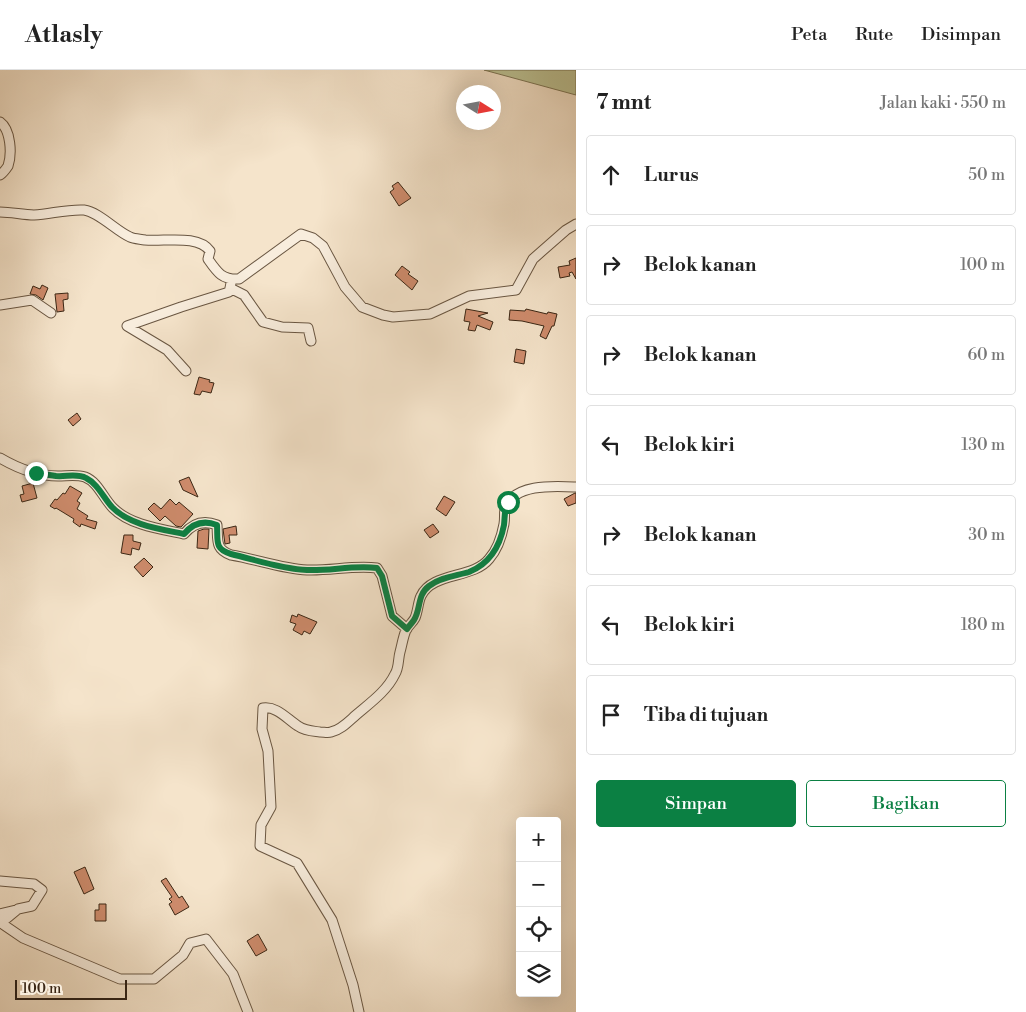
<!DOCTYPE html>
<html lang="id">
<meta charset="utf-8">
<style>
body{margin:0;font-family:"Libre Bodoni",serif;background:#f2f2f2;color:#222}
.controls{position:absolute;right:15px;bottom:15px;display:grid;overflow:hidden;border-radius:5px;box-shadow:0 5px 20px #0002}
.controls button{width:45px;height:45px;display:grid;place-items:center;padding:0;border:0;border-bottom:1px solid #e0e0e0;background:#fff;color:#222;font:25px sans-serif}
.compass{position:absolute;left:456px;top:15px;width:45px;height:45px;border-radius:50%;background:#fff;box-shadow:0 5px 20px #0002;rotate:101deg}
.scale{position:absolute;left:15px;bottom:12px;width:112px;box-sizing:border-box;padding-left:5px;border:2px solid #3a2614;border-top:0;font-size:14px;line-height:18px;white-space:nowrap;color:#3a2614;-webkit-text-stroke:4px #f8eddd;paint-order:stroke}
.stop{position:absolute;width:15px;height:15px;margin:-11px;border:4px solid #0b8043;border-radius:50%;background:#fff}
.stop.end{background:#0b8043;border-color:#fff;box-shadow:0 1px 5px #0008}
.list{margin:0;padding:0;list-style:none}
h2{display:flex;justify-content:space-between;align-items:center;height:65px;margin:0;padding:0 20px;font-size:21px}
h2 small{font-size:16px;font-weight:400;color:#767676}
.list li{display:grid;grid-template-columns:32px 1fr auto;gap:15px;align-items:center;box-sizing:border-box;height:80px;margin:0 10px 10px;padding:0 10px;border:1px solid #e0e0e0;border-radius:5px}
.list b{display:block;font-size:19px;white-space:nowrap}
.list em{font-size:16px;font-style:normal;color:#767676}
.actions{display:flex;gap:10px;padding:15px 20px}
.actions a{flex:1;padding:11px 0;border:1px solid #0b8043;border-radius:5px;text-align:center;font-size:18px;color:#0b8043}
.actions .main{background:#0b8043;color:#fff}
.icon{flex:none;width:28px;height:28px;fill:none;stroke:currentColor;stroke-width:2;stroke-linecap:round;stroke-linejoin:round}
.map{position:relative;flex:none;width:576px;height:942px;overflow:hidden}
header{display:flex;align-items:center;gap:30px;box-sizing:border-box;height:70px;padding:0 25px;background:#fff;border-bottom:1px solid #e0e0e0}
header strong{font-size:24px}
nav{display:flex;gap:28px;margin-inline-start:auto;font-size:18px}
main{display:flex}
aside{flex:1;background:#fff}
.map>svg:first-child{display:block}
.green{fill:#bdc496;stroke:#7c7555}
.building{fill:#cf8c6d;stroke:#3a2614}
.lines{fill:none;stroke-linecap:round;stroke-linejoin:round}
.minor-casing{stroke:#695642;stroke-width:11}
.minor{stroke:#f8eddd;stroke-width:9}
.route{stroke:#0b8043;stroke-width:6}
</style>
<header>
<strong>Atlasly</strong>
<nav><a>Peta</a><a>Rute</a><a>Disimpan</a></nav>
</header>
<main>
<div class="map">
<svg width="576" height="942" viewBox="0 0 576 942">
<rect width="100%" height="100%" fill="#f5e4cb"/>
<filter id="stains"><feTurbulence type="fractalNoise" baseFrequency=".004" numOctaves="4"/><feColorMatrix values="0 0 0 0 .2 0 0 0 0 .09 0 0 0 0 .02 0 0 0 .5 -.17"/></filter>
<radialGradient id="worn" r=".72"><stop offset=".6" stop-color="#630" stop-opacity="0"/><stop offset="1" stop-color="#630" stop-opacity=".3"/></radialGradient>
<path class="green" d="M484,0H576V25Z"/>
<path class="building" d="M398,112L411,128L399,136L390,122L394,119L392,116Z
M576,188V209L572,202L569,203L570,206L560,208L558,197L570,195L569,191Z
M402,196L410,202L408,204L418,211L412,220L395,205Z
M42,215L48,218L43,230L36,225L30,224L33,216L40,219Z
M68,223V229L63,230L64,241L57,242L55,224Z
M466,239L488,243L478,246L493,252L490,260L477,255L475,261L468,260L470,252L464,251Z
M526,239L547,244L548,242L557,244L554,256H552L546,269L540,266L544,256L522,251L509,250L510,240L525,241Z
M516,279L526,281L524,294L514,292Z
M199,307L210,310L209,312L214,313L211,323L202,321L200,325L194,324Z
M77,343L81,349L73,356L68,350Z
M189,407L198,427L183,420L179,411Z
M33,413L37,428L22,432L20,425L24,424L22,416Z
M70,416L82,423L77,431L80,433L77,439L88,446L86,449L97,452L95,459L81,454L80,457L73,452L74,449L56,438L55,439L50,436L55,429L57,430L63,423L65,424Z
M575,423H576V433L568,436L564,429Z
M444,426L455,432L446,446L436,439Z
M170,429L176,435L179,432L193,444L181,457L176,456L165,446L160,451L148,439L154,433L161,439Z
M433,454L439,462L430,468L424,460Z
M236,456L237,465H229L230,473L225,474L223,459Z
M204,459H209L208,479L197,478L198,461Z
M124,465H133V471L141,473L139,480L132,478L131,485L121,483Z
M144,488L153,497L143,507L134,497Z
M298,544L317,552L310,564L304,561L302,565L293,560L296,554L290,552L292,545L297,547Z
M85,797L94,819L84,824L74,802Z
M166,808L179,828L182,826L189,837L175,845L169,834L172,832L169,829L172,827L161,811Z
M99,834H106V851H95V840H99Z
M258,864L267,880L256,886L247,871Z"/>
<g class="lines">
<defs>
<path id="minor" d="M0,52C11,60 12,84 8,96C6,99 3,103 0,105
M0,142C12,142 23,145 34,145C51,144 67,139 84,140C99,142 116,161 130,167C134,169 140,169 145,170C164,172 198,164 210,181L208,189C217,202 222,210 239,209L301,164L313,168L323,176L345,217L362,237L383,245L393,247L430,244L469,226L516,220L533,189L566,160L576,154
M231,213L230,218L244,225L263,252L282,257L308,258L311,271
M0,235L32,230L51,243
M186,301L167,280L127,256L181,237L229,222L230,218
M0,388C17,398 38,406 58,406C67,406 76,404 85,407C98,412 103,428 113,438C130,455 160,459 184,464C193,453 204,450 217,455C218,471 215,479 231,485C256,489 282,499 307,500C330,501 354,495 377,498L382,506L392,546L407,559
M0,811L34,814L42,820L32,836L18,839L1,853L23,868L120,909H154L183,885L190,873L206,869L233,904L248,942
M0,844L16,840
M359,942L353,915L332,850L297,793L260,776L261,755L271,737L268,681L262,659L263,638C277,636 287,649 298,656C305,661 312,661 320,662C324,662 328,663 331,662C341,660 349,651 356,645C370,633 387,621 395,604C399,598 398,589 400,582C402,575 403,567 406,560C409,555 413,552 415,548C418,541 418,532 421,526C432,502 473,509 489,489C497,480 502,465 504,454C505,449 504,444 505,439C513,413 555,416 576,417"/>
</defs>
<use href="#minor" class="minor-casing"/>
<use href="#minor" class="minor"/>
</g>
<g class="lines">
<path class="route" d="M36,403C43,404 49,405 56,406C66,407 77,403 86,408C98,414 103,427 112,437C129,455 160,459 184,464C193,453 204,450 217,455C218,471 214,479 231,484C256,490 282,499 307,500C330,501 354,495 377,498L382,506L392,546L407,559C409,556 412,553 414,550C421,539 417,525 429,516C441,507 456,506 469,502C489,494 500,476 504,455C505,447 504,440 508,432"/>
</g>
<rect width="100%" height="100%" filter="url(#stains)"/>
<rect width="100%" height="100%" fill="url(#worn)"/>
</svg>
<div class="controls">
<button>+</button>
<button>−</button>
<button><svg class="icon" aria-label="locate" viewBox="0 0 24 24"><circle cx="12" cy="12" r="6"/><path d="M12 2v4M12 18v4M2 12h4M18 12h4"/></svg></button>
<button><svg class="icon" aria-label="layers" viewBox="0 0 24 24"><path d="M12 4l9 5-9 5-9-5zM3 14l9 5 9-5"/></svg></button>
</div>
<svg class="compass" viewBox="-18 -18 36 36"><path d="M0-13l5 13h-10z" fill="#e53935"/><path d="M0 13l5-13h-10z" fill="#767676"/></svg>
<div class="scale">100 m</div>
<div class="stop" style="left:508px;top:432px"></div>
<div class="stop end" style="left:36px;top:403px"></div>
</div>
<aside>
<h2>7 mnt<small>Jalan kaki · 550 m</small></h2>
<ul class="list">
<li><svg class="icon" aria-label="ahead" viewBox="0 0 24 24"><path d="M12 20V5M6 11l6-6 6 6"/></svg><div><b>Lurus</b></div><em>50 m</em></li>
<li><svg class="icon" aria-label="right" viewBox="0 0 24 24"><path d="M7 20v-9h11M14 6l5 5-5 5"/></svg><div><b>Belok kanan</b></div><em>100 m</em></li>
<li><svg class="icon" aria-label="right" viewBox="0 0 24 24"><path d="M7 20v-9h11M14 6l5 5-5 5"/></svg><div><b>Belok kanan</b></div><em>60 m</em></li>
<li><svg class="icon" aria-label="left" viewBox="0 0 24 24"><path d="M17 20v-9H6M10 6l-5 5 5 5"/></svg><div><b>Belok kiri</b></div><em>130 m</em></li>
<li><svg class="icon" aria-label="right" viewBox="0 0 24 24"><path d="M7 20v-9h11M14 6l5 5-5 5"/></svg><div><b>Belok kanan</b></div><em>30 m</em></li>
<li><svg class="icon" aria-label="left" viewBox="0 0 24 24"><path d="M17 20v-9H6M10 6l-5 5 5 5"/></svg><div><b>Belok kiri</b></div><em>180 m</em></li>
<li><svg class="icon" aria-label="arrive" viewBox="0 0 24 24"><path d="M6 21V4h12l-3 4 3 4H6"/></svg><div><b>Tiba di tujuan</b></div></li>
</ul>
<div class="actions"><a class="main">Simpan</a><a>Bagikan</a></div>
</aside>
</main>
